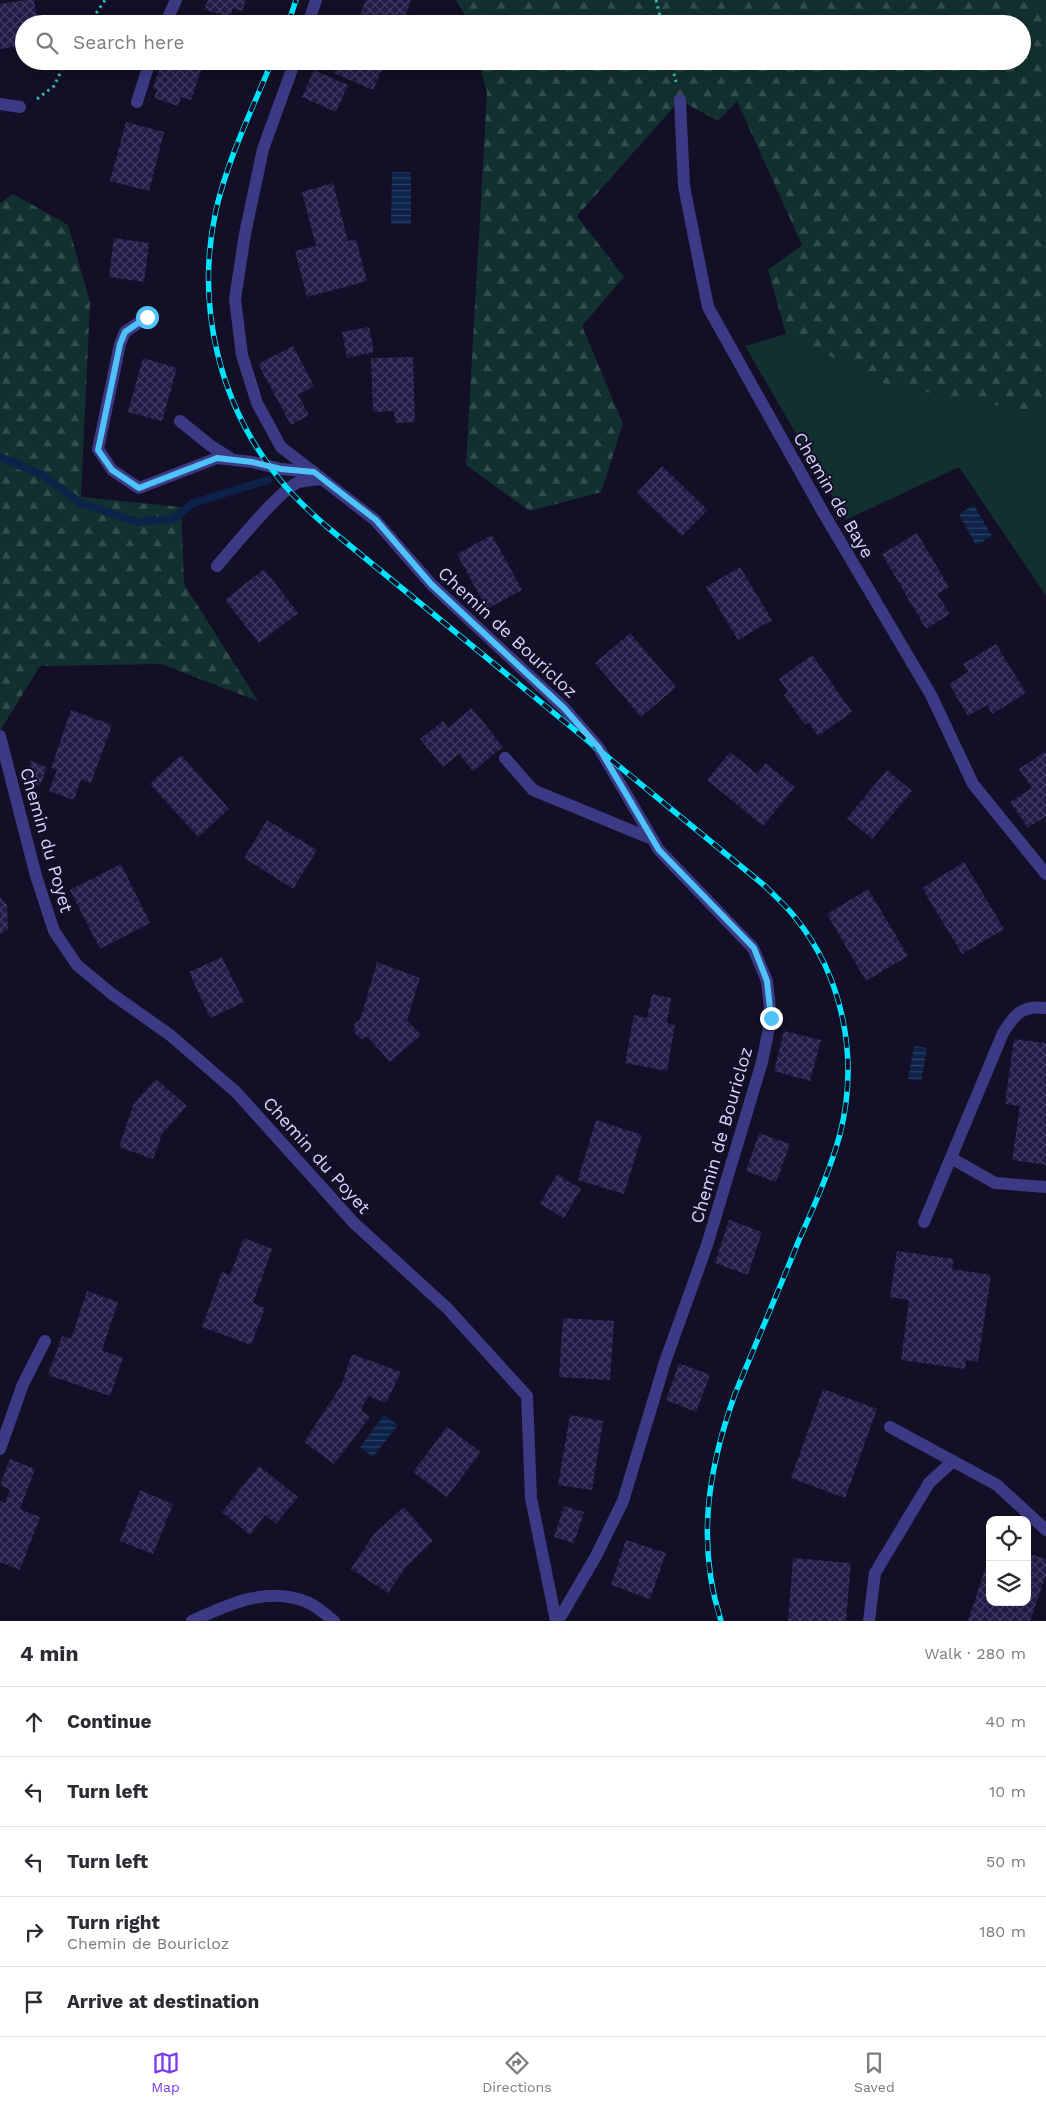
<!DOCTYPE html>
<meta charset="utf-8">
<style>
body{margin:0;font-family:"Work Sans",sans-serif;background:#f2f2f3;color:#2b2b33}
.controls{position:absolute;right:15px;bottom:15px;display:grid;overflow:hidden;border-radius:10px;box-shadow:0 5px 20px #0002}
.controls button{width:45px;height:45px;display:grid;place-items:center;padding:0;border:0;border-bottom:1px solid #e1e1e2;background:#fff;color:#2b2b33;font:25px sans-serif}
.stop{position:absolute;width:15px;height:15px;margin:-11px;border:4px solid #4fc3f7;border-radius:50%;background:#fff}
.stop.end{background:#4fc3f7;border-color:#fff;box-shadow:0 1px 5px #0008}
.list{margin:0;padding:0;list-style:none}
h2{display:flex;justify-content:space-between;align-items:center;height:65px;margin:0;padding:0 20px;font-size:21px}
h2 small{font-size:16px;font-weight:400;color:#7c7c81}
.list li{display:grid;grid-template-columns:32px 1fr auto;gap:15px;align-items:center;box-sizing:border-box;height:70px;padding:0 20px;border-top:1px solid #e1e1e2}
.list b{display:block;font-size:19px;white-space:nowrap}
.list p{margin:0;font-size:16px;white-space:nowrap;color:#7c7c81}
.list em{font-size:16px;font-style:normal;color:#7c7c81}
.icon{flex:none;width:28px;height:28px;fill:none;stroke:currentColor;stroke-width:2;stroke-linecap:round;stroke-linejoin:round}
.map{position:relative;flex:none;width:1046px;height:1621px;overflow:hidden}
.search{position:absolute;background:#fff;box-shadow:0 5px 20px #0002;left:15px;right:15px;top:15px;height:55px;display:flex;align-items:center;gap:12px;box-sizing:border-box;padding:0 18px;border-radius:28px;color:#7c7c81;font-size:19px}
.sheet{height:415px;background:#fff}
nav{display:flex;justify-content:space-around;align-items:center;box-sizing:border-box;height:70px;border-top:1px solid #e1e1e2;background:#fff;font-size:14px;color:#7c7c81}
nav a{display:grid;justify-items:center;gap:2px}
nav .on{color:#7c3aed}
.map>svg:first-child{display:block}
.grass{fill:#12302f}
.forest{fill:url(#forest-firs)}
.water{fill:url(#water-rules)}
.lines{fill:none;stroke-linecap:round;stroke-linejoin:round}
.stream{stroke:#0c2248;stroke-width:8}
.building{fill:url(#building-cross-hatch)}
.path{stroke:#2fb8b0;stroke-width:3;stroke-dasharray:2.5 4;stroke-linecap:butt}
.lane{stroke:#3d3a85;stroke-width:12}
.street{stroke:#3d3a85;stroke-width:12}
.rail-casing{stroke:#00e5ff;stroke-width:5.5}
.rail{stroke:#130f26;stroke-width:4;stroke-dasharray:11;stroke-linecap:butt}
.route{stroke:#4fc3f7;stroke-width:6}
.labels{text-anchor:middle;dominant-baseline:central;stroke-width:4;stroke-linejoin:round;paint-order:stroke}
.street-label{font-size:18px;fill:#d9d4ff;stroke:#130f26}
</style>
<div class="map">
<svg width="1046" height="1621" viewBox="0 0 1046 1621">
<defs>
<pattern id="forest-firs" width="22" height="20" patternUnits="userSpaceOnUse" patternTransform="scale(1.25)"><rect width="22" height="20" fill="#12302f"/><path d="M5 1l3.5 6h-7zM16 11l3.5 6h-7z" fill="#344d4e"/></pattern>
<pattern id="water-rules" width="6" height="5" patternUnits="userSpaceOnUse" patternTransform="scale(1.25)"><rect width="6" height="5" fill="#0c2248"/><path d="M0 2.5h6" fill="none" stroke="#2f4163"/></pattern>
<pattern id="building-cross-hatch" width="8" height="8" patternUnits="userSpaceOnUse" patternTransform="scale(1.25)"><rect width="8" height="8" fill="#241b47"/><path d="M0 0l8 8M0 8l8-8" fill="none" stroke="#433b63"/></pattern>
</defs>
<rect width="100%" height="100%" fill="#130f26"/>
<path class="grass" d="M786,334L887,385L1046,414V596L959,467L846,520L745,346Z"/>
<path class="forest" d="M456,0H1046V414L887,385L786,334L768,270L802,245L737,101L718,121L680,100L577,216L624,277L582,326L623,424L601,492L530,511L466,465L487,93L478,61H1022V24H467L464,14Z
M13,194L68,225L90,302L81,497L181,507L184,584L258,701L161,664L40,666L0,731V203Z"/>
<path class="water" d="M392,172H411V224H391Z
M974,505L992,536L976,545L959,514Z
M914,1046L927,1048L921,1081L908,1079Z
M384,1415L398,1425L373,1457L360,1447Z"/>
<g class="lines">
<path class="stream" d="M0,457L42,475L81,503L137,522L174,519L193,503L268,480"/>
</g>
<path class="building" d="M26,0H34L38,24H24V45L0,49V4Z
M208,0H246L242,11L233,8L230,18L204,9Z
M366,0H409L411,1L402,24H356Z
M162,61H204L191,100L181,97L178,106L154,98L157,90L153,88Z
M339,61H386L373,90L334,73Z
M314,70L348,85L336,112L302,97Z
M126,122L164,132L149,191L110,181Z
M333,183L348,241L356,239L367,281L307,297L295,251L316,246L302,192Z
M114,238L149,243L144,282L109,277Z
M369,327L374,352L347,358L342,332Z
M293,346L314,386L298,395L309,415L291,425L258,364Z
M413,357L415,422L395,423L394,411L373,412L371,358Z
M143,358L177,368L162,421L128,412Z
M662,466L708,510L682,536L637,493Z
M917,533L949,587L937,594L950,614L926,629L882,554Z
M492,535L522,590L487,609L457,554Z
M740,567L772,620L738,640L706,587Z
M264,569L298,613L259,643L225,600Z
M630,633L676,687L641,717L595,663Z
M996,644L1026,693L992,714L987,705L968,716L949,684L968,672L963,664Z
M812,655L852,712L818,736L808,722L805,725L784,695L788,692L779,679Z
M472,708L503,747L473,771L459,754L443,767L420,739L443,721L448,728Z
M71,710L112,725L91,783L81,779L74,800L49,791L57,770L51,768Z
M1046,751V816L1028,828L1010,802L1032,788L1019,769Z
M730,752L757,774L766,763L795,787L763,826L707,780Z
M181,755L229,809L198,837L150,784Z
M31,761L47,767L40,786L24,780Z
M887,770L912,791L872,839L847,818Z
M267,820L317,850L293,889L244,858Z
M964,862L1004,929L962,954L922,888Z
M121,864L150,923L100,949L70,890Z
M868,889L908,956L866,981L827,914Z
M0,897L7,905L8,930L0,934Z
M222,957L244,1002L210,1018L189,972Z
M377,962L420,978L407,1020L421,1035L390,1062L368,1037L361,1039L355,1034L354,1029L355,1023L360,1020Z
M652,994L671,998L667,1023L675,1025L667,1071L625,1063L634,1015L647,1018Z
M784,1031L821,1040L810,1081L774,1071Z
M1014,1039L1046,1043V1165L1012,1160L1020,1106L1005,1104Z
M156,1079L187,1106L162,1134L153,1159L119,1147L134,1103Z
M596,1120L642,1135L624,1194L578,1180Z
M759,1133L790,1144L776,1182L746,1171Z
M557,1174L581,1189L564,1218L540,1204Z
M729,1220L762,1232L748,1275L715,1263Z
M244,1238L272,1249L253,1303L265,1308L251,1345L202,1327L222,1272L230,1275Z
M897,1251L954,1259L952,1269L991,1275L978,1362L966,1360L965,1369L901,1360L909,1300L890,1297Z
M87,1291L118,1302L102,1350L123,1358L110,1396L48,1375L62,1336L71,1339Z
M563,1318L614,1321L610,1380L559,1377Z
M352,1354L401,1372L386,1403L368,1396L361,1410L370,1417L334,1464L304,1442L341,1386Z
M679,1363L710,1375L696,1412L666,1400Z
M823,1389L877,1409L845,1498L791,1478Z
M570,1415L603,1421L592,1490L558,1485Z
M447,1427L481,1452L447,1497L413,1472Z
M10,1459L35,1469L20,1509L40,1517L20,1570L0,1562V1501L5,1503L10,1490L0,1485Z
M259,1466L298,1497L276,1524L265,1515L250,1535L222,1512Z
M140,1490L173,1504L153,1554L120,1541Z
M564,1506L584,1512L574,1543L554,1537Z
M404,1507L433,1541L406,1567L388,1593L351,1569L373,1535Z
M626,1540L666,1553L650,1599L611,1585Z
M1027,1553L1046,1559V1575L1030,1621H968L989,1557L990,1602H1027Z
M793,1558L851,1563L846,1621H788Z"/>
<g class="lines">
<path class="path" d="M656,0L662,24
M89,24L105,0
M671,61L676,82
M37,99L54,86L66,61"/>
<path class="lane" d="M165,24L176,0
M137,102L150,61
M0,104L20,107
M147,317L125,332L120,344L98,449L112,470L139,488L217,458L252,462L281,469L314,472
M180,421L211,446L229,457
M217,566C231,550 282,487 299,482C306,480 315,480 322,479
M505,758L533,790L652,839
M951,1158L995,1183L1046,1187
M924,1222L1003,1033C1015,1014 1022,1005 1046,1008
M0,1449L23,1384L45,1341
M869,1621L875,1573L929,1483L953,1461"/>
<path class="street" d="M308,24L316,0
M295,61L263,149L245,234L235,299L242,355L257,403L281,447L375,520L431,584L564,708L599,748L659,850L753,948L767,981L771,1018L762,1062L707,1245L665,1362L623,1501L596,1556L558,1621
M680,100L684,186L708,307L824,514L931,695L973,784L1046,874
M0,736L36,876L54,931L77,965L112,994L170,1035L236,1092L354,1223L447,1308L527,1396L531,1498L556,1621
M890,1427L997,1485L1046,1530
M192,1621C229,1604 269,1585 309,1603C318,1607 326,1615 334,1621"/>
<defs>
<path id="rail" d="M288,24L296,0
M272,61C252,110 228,158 216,210C195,305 219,406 281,481C294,497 310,512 326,526L765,886C775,896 785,905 794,916C844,977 859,1059 840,1134C830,1171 814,1206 799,1240C778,1292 756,1343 735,1394C708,1469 696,1543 721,1621"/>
</defs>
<use href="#rail" class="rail-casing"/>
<use href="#rail" class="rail"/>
</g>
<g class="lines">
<path class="route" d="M147,317L125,332L120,344L98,450L112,470L139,488L217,458L252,462L281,469L314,472L376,520L431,584L564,708L599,748L659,850L754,948L767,981L771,1018"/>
</g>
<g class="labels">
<g class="street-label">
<text transform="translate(834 495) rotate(60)">Chemin de Baye</text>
<text transform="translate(508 632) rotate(43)">Chemin de Bouricloz</text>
<text transform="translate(47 840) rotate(74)">Chemin du Poyet</text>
<text transform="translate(721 1135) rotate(-74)">Chemin de Bouricloz</text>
<text transform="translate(317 1155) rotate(48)">Chemin du Poyet</text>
</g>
</g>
</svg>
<div class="controls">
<button><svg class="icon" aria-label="locate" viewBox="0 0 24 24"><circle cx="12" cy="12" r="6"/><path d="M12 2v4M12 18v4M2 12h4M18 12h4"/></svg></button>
<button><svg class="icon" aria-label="layers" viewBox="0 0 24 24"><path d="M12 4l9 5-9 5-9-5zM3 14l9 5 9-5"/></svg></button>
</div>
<div class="stop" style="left:147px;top:317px"></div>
<div class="stop end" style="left:771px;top:1018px"></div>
<div class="search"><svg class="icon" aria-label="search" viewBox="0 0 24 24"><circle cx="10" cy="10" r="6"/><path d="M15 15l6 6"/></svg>Search here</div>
</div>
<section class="sheet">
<h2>4 min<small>Walk · 280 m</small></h2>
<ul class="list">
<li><svg class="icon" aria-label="ahead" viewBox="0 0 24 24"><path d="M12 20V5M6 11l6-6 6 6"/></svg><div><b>Continue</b></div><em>40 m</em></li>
<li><svg class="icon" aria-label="left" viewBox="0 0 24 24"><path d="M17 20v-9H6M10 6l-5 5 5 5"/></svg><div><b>Turn left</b></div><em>10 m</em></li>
<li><svg class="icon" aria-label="left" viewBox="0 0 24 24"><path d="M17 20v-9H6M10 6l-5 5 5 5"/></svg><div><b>Turn left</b></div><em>50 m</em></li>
<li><svg class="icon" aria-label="right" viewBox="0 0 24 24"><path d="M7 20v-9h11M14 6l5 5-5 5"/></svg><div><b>Turn right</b><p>Chemin de Bouricloz</p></div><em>180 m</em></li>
<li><svg class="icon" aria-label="arrive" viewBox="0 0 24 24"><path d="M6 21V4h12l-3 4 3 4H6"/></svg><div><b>Arrive at destination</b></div></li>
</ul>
</section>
<nav>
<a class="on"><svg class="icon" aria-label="map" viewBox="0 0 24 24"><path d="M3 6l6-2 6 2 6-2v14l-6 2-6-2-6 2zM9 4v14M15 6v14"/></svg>Map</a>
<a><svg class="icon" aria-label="directions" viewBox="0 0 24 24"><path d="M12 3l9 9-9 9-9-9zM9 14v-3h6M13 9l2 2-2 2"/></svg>Directions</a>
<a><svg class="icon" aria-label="saved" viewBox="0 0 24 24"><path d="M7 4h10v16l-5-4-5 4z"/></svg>Saved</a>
</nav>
